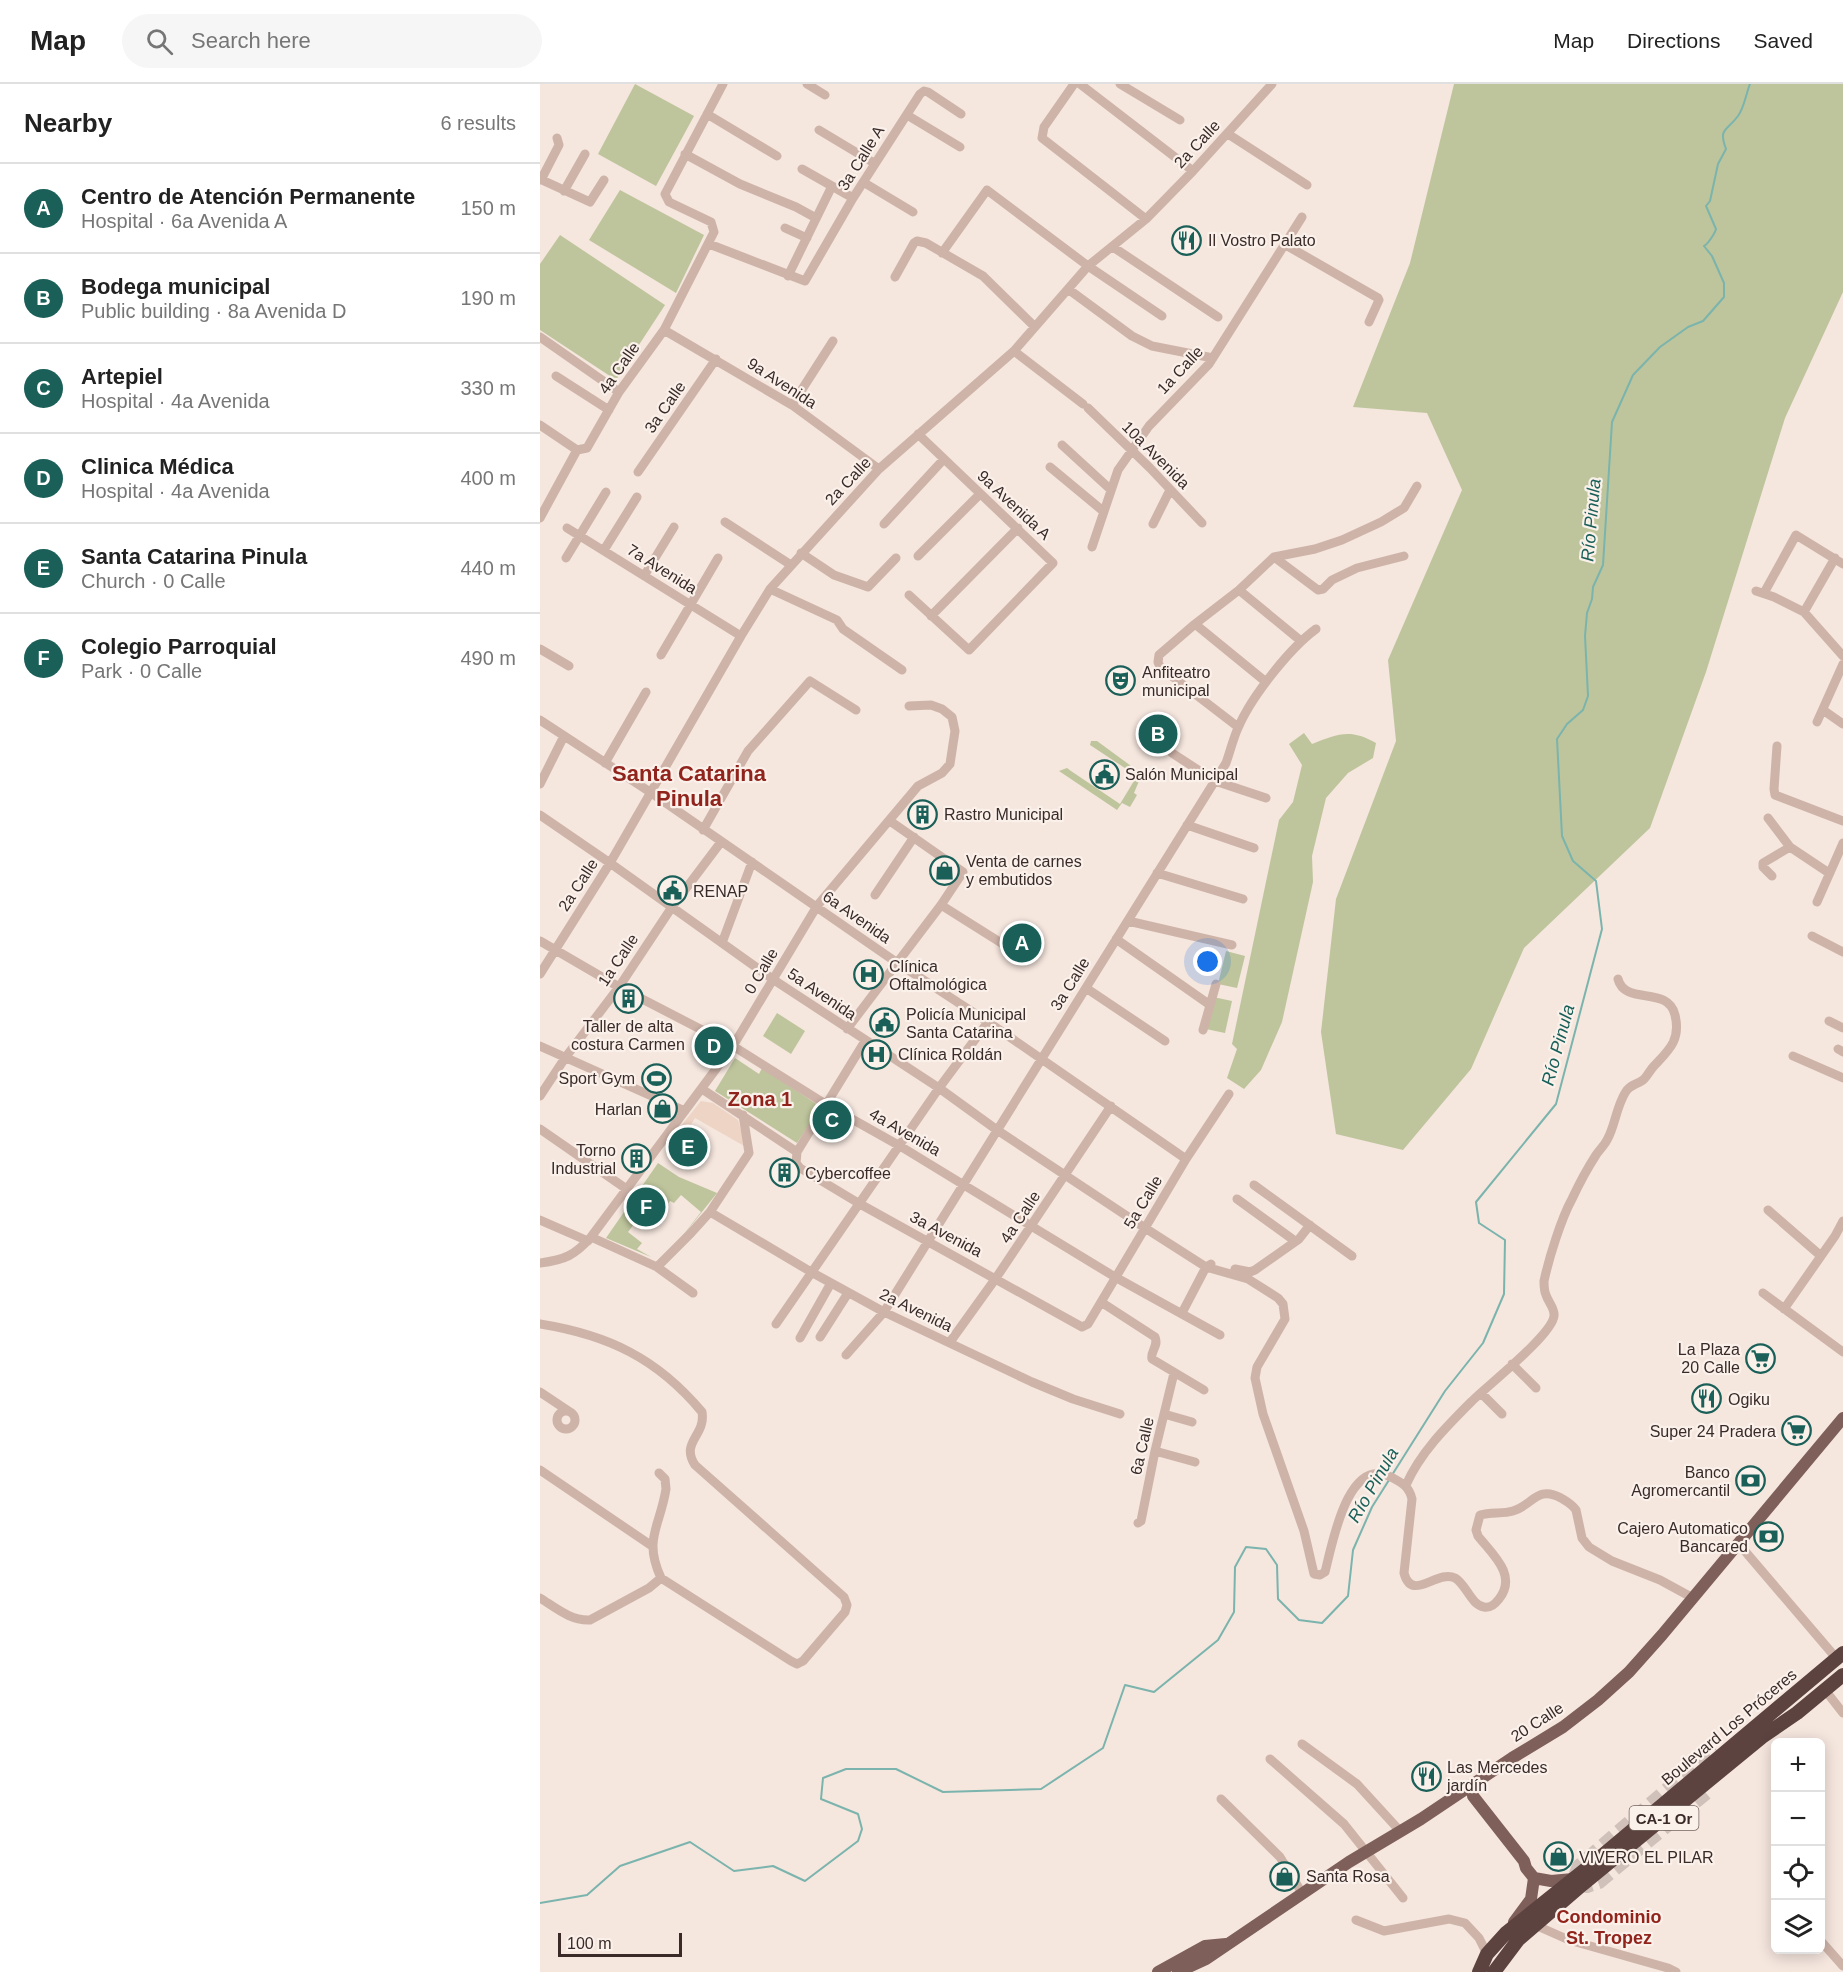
<!DOCTYPE html>
<meta charset="utf-8">
<style>
body{margin:0;font-family:Helvetica,sans-serif;background:#f6f6f6;color:#222}
.controls{position:absolute;right:18px;bottom:18px;display:grid;overflow:hidden;border-radius:9px;box-shadow:0 3px 15px #0003}
.controls button{width:54px;height:54px;display:grid;place-items:center;padding:0;border:0;border-bottom:2px solid #e0e0e0;background:#fff;color:#222;font:30px sans-serif}
.scale{position:absolute;left:18px;bottom:15px;width:124px;box-sizing:border-box;padding-left:6px;border:3px solid #3a2b29;border-top:0;font-size:16px;line-height:21px;white-space:nowrap;color:#3a2b29;-webkit-text-stroke:4px #fbf1eb;paint-order:stroke}
.you{position:absolute;left:668px;top:878px;width:21px;height:21px;margin:-15px;border:4px solid #fff;border-radius:50%;background:#1a73e8;box-shadow:0 0 0 9px #1a73e833}
.badge{display:grid;place-items:center;width:39px;height:39px;border-radius:50%;background:#1a6059;color:#fff;font-size:20px;font-weight:700}
.pin{position:absolute;translate:-50% -50%;border:3px solid #fff;box-shadow:0 2px 6px #0006}
.list{margin:0;padding:0;list-style:none}
h2{display:flex;justify-content:space-between;align-items:center;height:78px;margin:0;padding:0 24px;font-size:26px}
h2 small{font-size:20px;font-weight:400;color:#767676}
.list li{display:grid;grid-template-columns:39px 1fr auto;gap:18px;align-items:center;box-sizing:border-box;height:90px;padding:0 24px;border-top:2px solid #e0e0e0}
.list b{display:block;font-size:22px;white-space:nowrap}
.list p{margin:0;font-size:20px;white-space:nowrap;color:#767676}
.list em{font-size:20px;font-style:normal;color:#767676}
.icon{flex:none;width:33px;height:33px;fill:none;stroke:currentColor;stroke-width:2;stroke-linecap:round;stroke-linejoin:round}
.map{position:relative;flex:none;width:1303px;height:1888px;overflow:hidden}
header{display:flex;align-items:center;gap:36px;box-sizing:border-box;height:84px;padding:0 30px;background:#fff;border-bottom:2px solid #e0e0e0}
header strong{font-size:28px}
nav{display:flex;gap:33px;margin-inline-start:auto;font-size:21px}
.search{width:420px;height:54px;background:#f6f6f6;display:flex;align-items:center;gap:15px;box-sizing:border-box;padding:0 21px;border-radius:33px;color:#767676;font-size:22px}
main{display:flex}
aside{flex:1;background:#fff}
.map>svg:first-child{display:block}
.green{fill:#bec59c}
.plaza{fill:#eed4c4}
.lines{fill:none;stroke-linecap:round;stroke-linejoin:round}
.stream{stroke:#7ab4ad;stroke-width:2}
.highway-tunnel{stroke:#d0c1ba;stroke-width:14;stroke-dasharray:14 7;stroke-linecap:butt}
.minor{stroke:#ceb3a8;stroke-width:9}
.major{stroke:#7e5f59;stroke-width:12}
.highway{stroke:#5c433f;stroke-width:14}
.labels{text-anchor:middle;dominant-baseline:central;stroke-width:4.5;stroke-linejoin:round;paint-order:stroke}
.shield{fill:#fbf1eb;stroke:#746663;stroke-width:1.5}
.shield-label{font-size:15px;font-weight:bold;fill:#3a2b29}
.street-label{font-size:16px;fill:#3a2b29;stroke:#fbf1eb}
.poi-label{font-size:16px;fill:#3a2b29;stroke:#fbf1eb;text-anchor:start}
.water-label{font-size:18px;font-style:italic;fill:#1a6059;stroke:#fbf1eb}
.neighbourhood-label{font-size:18px;font-weight:bold;fill:#90231b;stroke:#fbf1eb}
.quarter-label{font-size:20px;font-weight:bold;fill:#90231b;stroke:#fbf1eb}
.district-label{font-size:22px;font-weight:bold;fill:#90231b;stroke:#fbf1eb}
</style>
<header>
<strong>Map</strong>
<div class="search"><svg class="icon" aria-label="search" viewBox="0 0 24 24"><circle cx="10" cy="10" r="6"/><path d="M15 15l6 6"/></svg>Search here</div>
<nav><a>Map</a><a>Directions</a><a>Saved</a></nav>
</header>
<main>
<aside>
<h2>Nearby<small>6 results</small></h2>
<ul class="list">
<li><span class="badge">A</span><div><b>Centro de Atención Permanente</b><p>Hospital · 6a Avenida A</p></div><em>150 m</em></li>
<li><span class="badge">B</span><div><b>Bodega municipal</b><p>Public building · 8a Avenida D</p></div><em>190 m</em></li>
<li><span class="badge">C</span><div><b>Artepiel</b><p>Hospital · 4a Avenida</p></div><em>330 m</em></li>
<li><span class="badge">D</span><div><b>Clinica Médica</b><p>Hospital · 4a Avenida</p></div><em>400 m</em></li>
<li><span class="badge">E</span><div><b>Santa Catarina Pinula</b><p>Church · 0 Calle</p></div><em>440 m</em></li>
<li><span class="badge">F</span><div><b>Colegio Parroquial</b><p>Park · 0 Calle</p></div><em>490 m</em></li>
</ul>
</aside>
<div class="map">
<svg width="1303" height="1888" viewBox="0 0 1303 1888">
<rect width="100%" height="100%" fill="#f5e6de"/>
<path class="green" d="M95,0L154,32L116,102L58,70Z
M914,0H1303V208L1245,334L1166,588L1110,744L984,864L931,985L863,1066L796,1050L781,948L796,815L856,657L848,576L922,406L887,329L813,323L870,179Z
M80,106L164,151L136,209L49,156Z
M20,151L125,221L76,296L0,246V180Z
M764,649L772,660C797,650 810,644 836,659L833,674L808,689L786,714L772,772L773,798L742,938L721,986L704,1005L687,994L697,965L692,960L739,736L753,718L762,681L749,660Z
M551,657H557L602,690L594,709L597,711L590,723L582,719L577,726L519,687L527,684L531,687L580,720L597,692L550,661Z
M686,867L705,872L697,904L678,900Z
M673,913L692,917L685,949L666,945Z
M237,929L265,947L251,970L223,952Z
M195,974L219,990L222,984L281,1023L257,1059L175,1007Z
M118,1079L139,1093L177,1109L126,1173L161,1128L141,1111L134,1119L130,1117L111,1141L101,1131L88,1148L102,1159L97,1165L111,1173L66,1154Z"/>
<path class="plaza" d="M161,1017L173,1019L198,1036L206,1063L155,1034L144,1052L137,1047Z"/>
<g class="lines">
<path class="stream" d="M852,1391L905,1307L943,1259L964,1210L965,1156L939,1139L936,1118L1016,1020L1062,845L1056,797L1033,777L1022,752L1017,655L1027,640L1043,626L1048,612L1045,552L1047,529L1052,515L1053,503L1063,481L1072,338L1093,291L1120,263L1148,243L1163,237L1184,213V199L1172,172L1164,162C1168,160 1175,149 1176,145L1166,122L1170,117L1178,80L1186,65C1178,44 1187,47 1198,32C1204,24 1206,10 1210,0
M0,1819L47,1811L80,1782L150,1758L194,1787L233,1782L265,1797L318,1757L322,1745L318,1730L281,1715L283,1694L306,1685H356L403,1708L501,1705L563,1664L585,1601L614,1608L678,1556L694,1528L695,1483L706,1463L726,1465L737,1481L738,1515L759,1536L782,1539L808,1512L813,1466L832,1423L849,1396"/>
<path class="highway-tunnel" d="M1166,1709L1059,1798L1047,1802L1035,1792L1039,1782L1175,1664"/>
<path class="minor" d="M267,0L285,11
M534,0L504,43L502,54L606,135
M540,0L653,87
M580,0L640,36
M167,30L237,72
M367,31L420,63
M279,46L334,79
M688,50L767,101
M145,70L200,100L256,123L276,134
M262,85L313,114
M0,95L50,118L64,96
M1,96L19,61L17,54
M323,98L373,128
M24,107L45,70
M245,144L267,154
M169,160L265,197L313,114L380,10L384,7L388,8L421,30
M744,160L838,214L839,216L829,238
M573,163L678,233
M402,169L447,106L548,182L622,232
M248,192L292,102
M355,193L374,159L377,157L386,159L443,192L495,243
M528,205L592,252L612,262L673,274
M124,246L252,321L339,385
M0,253L79,308
M474,267L543,320
M16,292L69,326
M252,321L293,257
M548,324L610,384L662,439
M0,341L37,366
M522,361L570,405
M37,366L47,364L79,308L124,246L174,148L171,138L129,118L125,110L183,0
M510,383L563,427
M98,388L176,275
M0,434L37,366
M185,438L251,481
M344,440L404,375
M613,440L630,406
M27,444L201,552
M552,463L578,386L609,342L669,280L762,133
M64,466L97,413
M261,469L294,491L328,503L356,474
M378,472L440,410
M734,473L778,506L783,505L792,496L817,484L864,472
M26,474L66,408
M104,492L134,443
M230,505L297,536L303,545L362,586
M699,506L761,557
M1216,507L1234,513L1264,528L1303,572
M1224,509L1256,451L1303,480
M369,511L429,566L513,479L378,350
M1264,528L1295,474
M391,532L478,444
M655,540L726,598
M0,565L29,582
M121,571L178,474
M1283,626L1303,640
M0,636L110,708L356,878L448,938L646,1075
M1277,638L1303,580
M698,643L620,583L618,578L619,571L655,540L699,506L734,473L775,465L802,456L841,438L864,424L877,402
M1237,662L1234,705L1235,711L1303,737
M632,669L675,697L726,714
M65,679L106,608
M0,700L24,652
M0,731L70,779L234,896L399,1004L457,1046L605,1144L666,1183L708,1195L738,1214L743,1220L745,1235L717,1283L715,1294L723,1330L764,1447L774,1490L780,1491L785,1488C792,1462 807,1371 851,1393C862,1399 869,1402 872,1415L864,1489C872,1519 897,1485 915,1494C926,1500 931,1521 944,1523C951,1524 955,1520 959,1515C978,1491 952,1470 938,1452L936,1446L940,1431C951,1428 963,1430 973,1427C993,1421 997,1401 1021,1414C1026,1417 1032,1420 1036,1426L1042,1454L1049,1463L1072,1477L1120,1496L1153,1514
M1228,734L1250,763L1289,789
M647,741L714,764
M163,746L208,667L270,597L316,626
M617,789L703,815
M1232,792L1223,783V779L1250,763
M335,811L374,753
M1277,818L1303,759
M401,821L482,872
M588,837L692,861
M1272,852L1303,868
M576,855L670,921
M0,857L79,903L193,962L287,1021L360,1062L575,1193L680,1251
M182,859L212,778
M0,890L70,779L201,552L230,505L339,385L474,267L548,182L606,135L653,87L732,0
M546,904L625,957
M1289,937L1303,944
M307,945L401,821L423,788L350,737
M663,946L676,900
M325,957L257,1068L256,1079L260,1084L320,1120L542,1243L548,1240L646,1075L689,1010
M0,962L145,1027
M1298,965L1303,968
M1253,972L1303,994
M162,1005L257,1068
M0,1012L25,974L79,903L132,823L181,758
M0,1045L88,1106
M714,1101L812,1172
M697,1115L755,1157
M1228,1126L1281,1172
M170,1128L273,1189L344,1228L492,1298L533,1315L580,1330
M0,1136L48,1157
M51,1153L117,1183L153,1209
M0,1179C25,1176 35,1171 51,1153L193,962L277,822L378,702L402,689L410,680L415,647L412,633L402,625L391,621L369,622
M117,1183L151,1149L170,1128L209,1069L203,1031
M695,1185L710,1188L715,1186L759,1155L770,1141
M1223,1209L1303,1268
M561,1218L615,1253C619,1262 610,1267 612,1275L664,1306
M1244,1225L1295,1152L1303,1137
M642,1229L666,1183L671,1180
M0,1240C68,1251 117,1274 162,1328C166,1352 140,1358 155,1381L304,1513L307,1521L305,1528L263,1577L257,1580L251,1577L121,1494C103,1455 120,1443 126,1405L125,1395L119,1389
M236,1240L399,1004L448,938
M280,1253L308,1209
M260,1254L291,1199
M410,1258L456,1194L571,1022
M306,1271L344,1228L686,679C690,668 693,655 698,644C711,613 750,564 776,545
M972,1280L996,1304
M0,1308L30,1328
M941,1309L962,1330
M17 1336a9 9 0 1 1 18 0a9 9 0 1 1-18 0Z
M624,1330L652,1338
M615,1367L655,1378
M0,1386L112,1462
M866,1401C880,1369 906,1343 931,1318C947,1302 1012,1251 1014,1232C1015,1224 1008,1218 1006,1211C1004,1207 1004,1201 1004,1197C1009,1174 1021,1135 1032,1115C1039,1100 1047,1085 1056,1071C1059,1066 1064,1062 1067,1056C1075,1042 1076,1024 1085,1009C1089,1001 1096,1001 1103,996C1107,993 1110,986 1114,982C1129,966 1141,956 1135,931C1128,901 1085,922 1078,895
M598,1439L601,1437L615,1367L634,1289
M1198,1459L1297,1575
M0,1514C16,1524 31,1537 50,1536L109,1504L121,1494
M1285,1606L1303,1629
M762,1660L817,1700L860,1747
M730,1675L804,1740L863,1814
M681,1715L740,1773L762,1809
M816,1836L844,1847L909,1835L925,1839L939,1854L947,1870
M995,1841L1029,1856L1128,1884L1136,1888
M1280,1856L1303,1882"/>
<path class="major" d="M932,1702L933,1712L984,1777L986,1784L994,1794L1011,1797L1033,1795
M974,1838L991,1815L994,1794
M618,1888L665,1862L686,1860
M638,1888L666,1875L809,1778L881,1735L972,1674L1023,1643L1058,1616L1089,1588L1122,1551L1303,1334"/>
<path class="highway" d="M939,1888L947,1870L966,1849L1052,1780L1303,1569
M954,1888L978,1856L1043,1800L1222,1653L1257,1629L1303,1591"/>
</g>
<defs>
<symbol id="restaurant-ring" viewBox="-11 -11 22 22"><circle r="9.5" fill="#fbf1eb" stroke="#1a6059" stroke-width="1.5"/><path d="M-5-6h1v4h1v-4h1v4h1v-4h1v5L-1.5 .5V6h-2V.5L-5-1ZM5-6V6H3V1.5H1.5Q1.5-4 5-6Z" fill="#1a6059"/></symbol>
<symbol id="theatre-ring" viewBox="-11 -11 22 22"><circle r="9.5" fill="#fbf1eb" stroke="#1a6059" stroke-width="1.5"/><path d="M-5-5.5Q0-4 5-5.5V0Q5 5 0 6Q-5 5-5 0ZM-3.3-2.5H-1v1.5H-3.3ZM1-2.5H3.3v1.5H1ZM-2.8 1Q0 5.5 2.8 1Z" fill="#1a6059"/></symbol>
<symbol id="civic-ring" viewBox="-11 -11 22 22"><circle r="9.5" fill="#fbf1eb" stroke="#1a6059" stroke-width="1.5"/><path d="M-.6-6.5H3V-4.5H.6V-3L4-1V1h2V6H-6V1h2V-1L-.6-3ZM-1.2 2.5V6h2.4V2.5Z" fill="#1a6059"/></symbol>
<symbol id="building-ring" viewBox="-11 -11 22 22"><circle r="9.5" fill="#fbf1eb" stroke="#1a6059" stroke-width="1.5"/><path d="M-4-6H4V6H1V3H-1V6H-4ZM-2.5-4.3h1.7v1.8h-1.7ZM.8-4.3h1.7v1.8H.8ZM-2.5-1h1.7V.8h-1.7ZM.8-1h1.7V.8H.8Z" fill="#1a6059"/></symbol>
<symbol id="shop-ring" viewBox="-11 -11 22 22"><circle r="9.5" fill="#fbf1eb" stroke="#1a6059" stroke-width="1.5"/><path d="M-5-2.5h2.3a2.7 3.5 0 0 1 5.4 0H5L5.5 6h-11ZM-1.5-2.5h3a1.5 2.3 0 0 0-3 0Z" fill="#1a6059"/></symbol>
<symbol id="hospital-ring" viewBox="-11 -11 22 22"><circle r="9.5" fill="#fbf1eb" stroke="#1a6059" stroke-width="1.5"/><path d="M-5-5h3v3.5h4V-5h3V5h-3V1.5h-4V5h-3Z" fill="#1a6059"/></symbol>
<symbol id="stadium-ring" viewBox="-11 -11 22 22"><circle r="9.5" fill="#fbf1eb" stroke="#1a6059" stroke-width="1.5"/><path d="M0-5a6.5 5 0 1 0 0 10a6.5 5 0 1 0 0-10ZM-3.5-1.8h7v3.6h-7Z" fill="#1a6059"/></symbol>
<symbol id="supermarket-ring" viewBox="-11 -11 22 22"><circle r="9.5" fill="#fbf1eb" stroke="#1a6059" stroke-width="1.5"/><path d="M-6-5.5h2.5l.6 2H6L4.5 2H-2.5L-4.4-4H-6ZM-1.5 3.2a1.3 1.3 0 1 0 .1 0ZM3 3.2a1.3 1.3 0 1 0 .1 0Z" fill="#1a6059"/></symbol>
<symbol id="bank-ring" viewBox="-11 -11 22 22"><circle r="9.5" fill="#fbf1eb" stroke="#1a6059" stroke-width="1.5"/><path d="M-6-4H6V4H-6ZM0-2.3a2.3 2.3 0 1 0 0 4.6a2.3 2.3 0 1 0 0-4.6Z" fill="#1a6059"/></symbol>
</defs>
<g fill-rule="evenodd">
<use href="#restaurant-ring" x="630" y="140" width="33" height="33"/>
<use href="#theatre-ring" x="564" y="580" width="33" height="33"/>
<use href="#civic-ring" x="548" y="674" width="33" height="33"/>
<use href="#building-ring" x="366" y="714" width="33" height="33"/>
<use href="#shop-ring" x="388" y="770" width="33" height="33"/>
<use href="#civic-ring" x="116" y="790" width="33" height="33"/>
<use href="#hospital-ring" x="312" y="874" width="33" height="33"/>
<use href="#building-ring" x="72" y="898" width="33" height="33"/>
<use href="#civic-ring" x="328" y="922" width="33" height="33"/>
<use href="#hospital-ring" x="320" y="954" width="33" height="33"/>
<use href="#stadium-ring" x="100" y="978" width="33" height="33"/>
<use href="#shop-ring" x="106" y="1008" width="33" height="33"/>
<use href="#building-ring" x="80" y="1058" width="33" height="33"/>
<use href="#building-ring" x="228" y="1072" width="33" height="33"/>
<use href="#supermarket-ring" x="1204" y="1258" width="33" height="33"/>
<use href="#restaurant-ring" x="1150" y="1298" width="33" height="33"/>
<use href="#supermarket-ring" x="1240" y="1330" width="33" height="33"/>
<use href="#bank-ring" x="1194" y="1380" width="33" height="33"/>
<use href="#bank-ring" x="1212" y="1436" width="33" height="33"/>
<use href="#restaurant-ring" x="870" y="1676" width="33" height="33"/>
<use href="#shop-ring" x="1002" y="1756" width="33" height="33"/>
<use href="#shop-ring" x="728" y="1776" width="33" height="33"/>
</g>
<g class="labels">
<rect class="shield" x="1089.5" y="1722" width="69" height="24" rx="4.5"/>
<g class="shield-label">
<text x="1124" y="1734">CA-1 Or</text>
</g>
<g class="street-label">
<text transform="translate(657 60) rotate(-47)">2a Calle</text>
<text transform="translate(321 74) rotate(-58)">3a Calle A</text>
<text transform="translate(79 284) rotate(-55)">4a Calle</text>
<text transform="translate(640 286) rotate(-47)">1a Calle</text>
<text transform="translate(242 299) rotate(33)">9a Avenida</text>
<text transform="translate(125 323) rotate(-55)">3a Calle</text>
<text transform="translate(616 371) rotate(45)">10a Avenida</text>
<text transform="translate(308 397) rotate(-47)">2a Calle</text>
<text transform="translate(474 421) rotate(43)">9a Avenida A</text>
<text transform="translate(122 485) rotate(32)">7a Avenida</text>
<text transform="translate(38 801) rotate(-57)">2a Calle</text>
<text transform="translate(317 833) rotate(35)">6a Avenida</text>
<text transform="translate(78 876) rotate(-56)">1a Calle</text>
<text transform="translate(221 887) rotate(-59)">0 Calle</text>
<text transform="translate(530 900) rotate(-58)">3a Calle</text>
<text transform="translate(282 910) rotate(34)">5a Avenida</text>
<text transform="translate(365 1048) rotate(30)">4a Avenida</text>
<text transform="translate(603 1118) rotate(-59)">5a Calle</text>
<text transform="translate(480 1133) rotate(-56)">4a Calle</text>
<text transform="translate(406 1150) rotate(28)">3a Avenida</text>
<text transform="translate(376 1226) rotate(26)">2a Avenida</text>
<text transform="translate(602 1362) rotate(-77)">6a Calle</text>
<text transform="translate(997 1638) rotate(-33)">20 Calle</text>
<text transform="translate(1189 1643) rotate(-40)">Boulevard Los Próceres</text>
</g>
<g class="poi-label">
<text x="668" y="156">Il Vostro Palato</text>
<text x="602" y="588">Anfiteatro<tspan x="602" dy="18">municipal</tspan></text>
<text x="585" y="690">Salón Municipal</text>
<text x="404" y="730">Rastro Municipal</text>
<text x="426" y="777">Venta de carnes<tspan x="426" dy="18">y embutidos</tspan></text>
<text x="153" y="807">RENAP</text>
<text x="349" y="882">Clínica<tspan x="349" dy="18">Oftalmológica</tspan></text>
<text x="366" y="930">Policía Municipal<tspan x="366" dy="18">Santa Catarina</tspan></text>
<text x="88" y="942" text-anchor="middle">Taller de alta<tspan x="88" dy="18">costura Carmen</tspan></text>
<text x="358" y="970">Clínica Roldán</text>
<text x="95" y="994" text-anchor="end">Sport Gym</text>
<text x="102" y="1025" text-anchor="end">Harlan</text>
<text x="76" y="1066" text-anchor="end">Torno<tspan x="76" dy="18">Industrial</tspan></text>
<text x="265" y="1089">Cybercoffee</text>
<text x="1200" y="1265" text-anchor="end">La Plaza<tspan x="1200" dy="18">20 Calle</tspan></text>
<text x="1188" y="1315">Ogiku</text>
<text x="1236" y="1347" text-anchor="end">Super 24 Pradera</text>
<text x="1190" y="1388" text-anchor="end">Banco<tspan x="1190" dy="18">Agromercantil</tspan></text>
<text x="1208" y="1444" text-anchor="end">Cajero Automatico<tspan x="1208" dy="18">Bancared</tspan></text>
<text x="907" y="1683">Las Mercedes<tspan x="907" dy="18">jardín</tspan></text>
<text x="1039" y="1773">VIVERO EL PILAR</text>
<text x="766" y="1792">Santa Rosa</text>
</g>
<g class="water-label">
<text transform="translate(1051 436) rotate(-85)">Río Pinula</text>
<text transform="translate(1018 961) rotate(-75)">Río Pinula</text>
<text transform="translate(833 1401) rotate(-60)">Río Pinula</text>
</g>
<g class="neighbourhood-label">
<text x="1069" y="1833">Condominio<tspan x="1069" dy="21">St. Tropez</tspan></text>
</g>
<g class="quarter-label">
<text x="220" y="1015">Zona 1</text>
</g>
<g class="district-label">
<text x="149" y="689">Santa Catarina<tspan x="149" dy="25">Pinula</tspan></text>
</g>
</g>
</svg>
<div class="controls">
<button>+</button>
<button>−</button>
<button><svg class="icon" aria-label="locate" viewBox="0 0 24 24"><circle cx="12" cy="12" r="6"/><path d="M12 2v4M12 18v4M2 12h4M18 12h4"/></svg></button>
<button><svg class="icon" aria-label="layers" viewBox="0 0 24 24"><path d="M12 4l9 5-9 5-9-5zM3 14l9 5 9-5"/></svg></button>
</div>
<div class="scale">100 m</div>
<div class="you"></div>
<div class="pin badge" style="left:482px;top:859px">A</div>
<div class="pin badge" style="left:618px;top:650px">B</div>
<div class="pin badge" style="left:292px;top:1036px">C</div>
<div class="pin badge" style="left:174px;top:962px">D</div>
<div class="pin badge" style="left:148px;top:1063px">E</div>
<div class="pin badge" style="left:106px;top:1123px">F</div>
</div>
</main>
